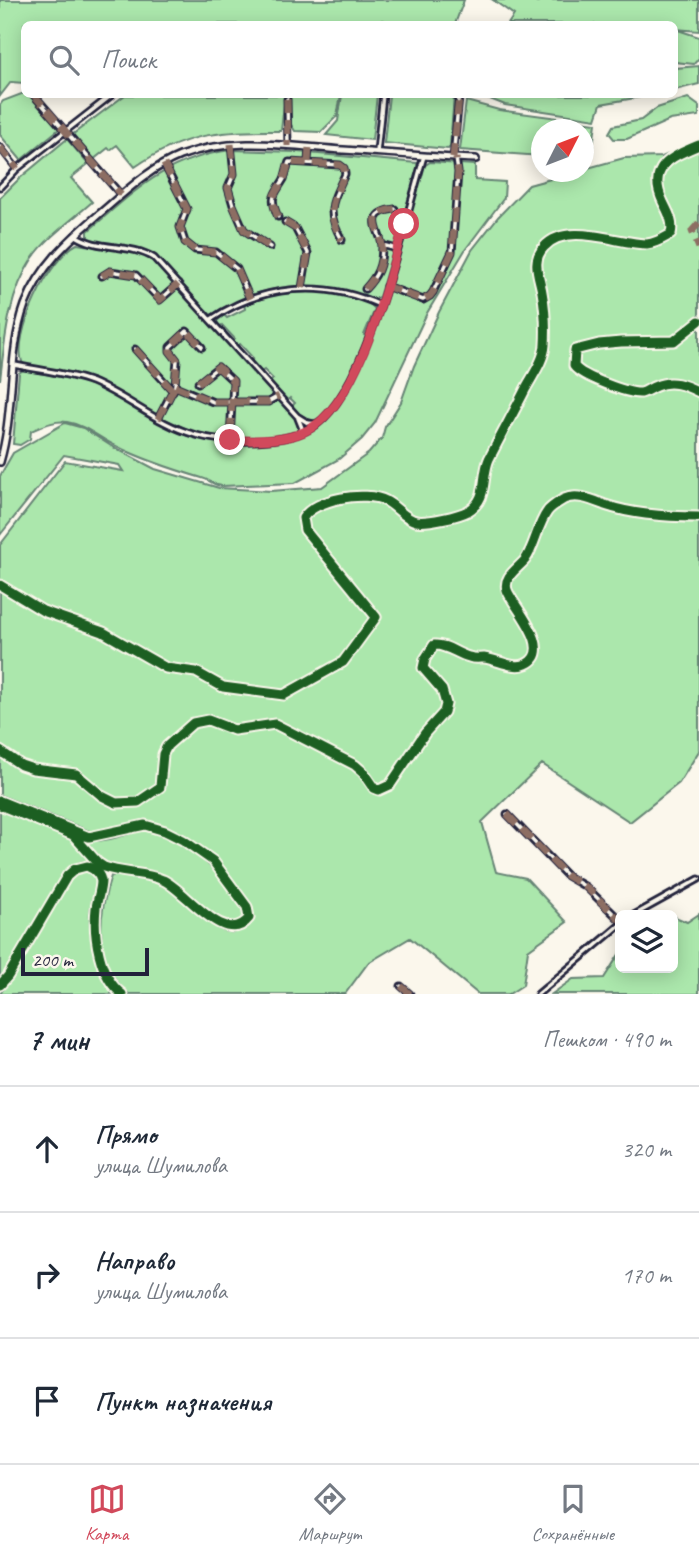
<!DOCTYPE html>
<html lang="ru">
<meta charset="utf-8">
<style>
body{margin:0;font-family:Caveat,sans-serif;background:#f6f6f7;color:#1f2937}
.controls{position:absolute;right:21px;bottom:21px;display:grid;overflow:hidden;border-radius:10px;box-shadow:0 4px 18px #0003}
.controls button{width:63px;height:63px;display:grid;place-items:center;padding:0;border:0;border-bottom:2px solid #e0e1e3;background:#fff;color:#1f2937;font:35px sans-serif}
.compass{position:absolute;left:531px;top:119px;width:63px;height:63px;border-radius:50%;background:#fff;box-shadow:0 4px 18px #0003;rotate:48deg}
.scale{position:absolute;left:21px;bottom:18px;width:128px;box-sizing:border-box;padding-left:7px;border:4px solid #22223b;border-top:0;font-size:19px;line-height:24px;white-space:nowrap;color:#22223b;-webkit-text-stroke:5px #fbf7ec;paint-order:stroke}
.stop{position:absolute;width:21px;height:21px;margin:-16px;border:5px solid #d1495b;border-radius:50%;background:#fff}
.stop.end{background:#d1495b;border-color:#fff;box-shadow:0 2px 7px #0008}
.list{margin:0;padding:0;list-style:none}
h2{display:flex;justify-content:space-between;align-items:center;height:91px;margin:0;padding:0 28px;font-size:30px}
h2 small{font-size:23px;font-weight:400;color:#747a83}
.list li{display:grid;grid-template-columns:46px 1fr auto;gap:21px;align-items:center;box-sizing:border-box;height:126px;padding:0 28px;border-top:2px solid #e0e1e3}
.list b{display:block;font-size:26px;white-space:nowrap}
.list p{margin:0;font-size:23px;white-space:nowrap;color:#747a83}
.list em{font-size:23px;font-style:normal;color:#747a83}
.icon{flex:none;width:38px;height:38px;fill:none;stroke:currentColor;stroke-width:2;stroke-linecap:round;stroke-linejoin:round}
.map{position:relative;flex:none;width:699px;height:994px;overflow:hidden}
.search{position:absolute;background:#fff;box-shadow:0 4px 18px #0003;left:21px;right:21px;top:21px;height:77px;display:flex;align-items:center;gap:18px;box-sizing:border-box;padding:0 24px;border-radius:10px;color:#747a83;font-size:26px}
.sheet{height:469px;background:#fff}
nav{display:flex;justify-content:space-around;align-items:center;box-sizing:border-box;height:98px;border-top:2px solid #e0e1e3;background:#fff;font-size:19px;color:#747a83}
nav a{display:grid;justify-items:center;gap:4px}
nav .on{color:#d1495b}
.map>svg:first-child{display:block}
.green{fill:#abe7ac;stroke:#668474;stroke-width:2}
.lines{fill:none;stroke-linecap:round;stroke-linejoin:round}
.minor-casing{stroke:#22223b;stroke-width:9}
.tertiary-casing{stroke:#22223b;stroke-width:10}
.minor{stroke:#fbf7ec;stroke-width:3.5}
.tertiary{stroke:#fbf7ec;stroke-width:5}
.quiet{stroke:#8d6e63;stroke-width:7;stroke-dasharray:14 7;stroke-linecap:butt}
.cycleway-casing{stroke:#fbf7ec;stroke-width:13}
.cycleway{stroke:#1b5e20;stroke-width:9}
.route{stroke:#d1495b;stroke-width:9}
</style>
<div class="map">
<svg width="699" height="994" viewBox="0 0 699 994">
<rect width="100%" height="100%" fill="#fbf7ec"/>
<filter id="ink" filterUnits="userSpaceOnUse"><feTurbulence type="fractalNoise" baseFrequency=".0143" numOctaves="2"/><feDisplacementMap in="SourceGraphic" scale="14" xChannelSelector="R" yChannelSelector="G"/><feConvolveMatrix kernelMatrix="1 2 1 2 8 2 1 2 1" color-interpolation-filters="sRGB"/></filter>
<g filter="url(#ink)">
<path class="green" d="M0,0H464L455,24H391L383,20L372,24H24V83L11,82L0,96Z
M493,0H535L537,2L542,0H699V31L675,29L674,24H508L514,15Z
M675,29L699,37V58L694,64L675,62Z
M699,66V84L675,90V68Z
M24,93L29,95L59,129L21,160L0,135V105L3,101Z
M125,95H285L281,131C222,130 184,133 135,167L117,145L110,150L108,148L93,160L72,135Z
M290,95H341L337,116L321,132L295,131L290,123Z
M342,95H377L372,140L326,135L338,121Z
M389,95H454L450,147L448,149L384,143Z
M480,95H652L601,104L596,119L505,105Z
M688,98L699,106V116L670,120L627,139H614L609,133L613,126L641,120L657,108Z
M466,101L499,110L596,123L593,146L584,150V130H542L541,156L460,150Z
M67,139L88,164L71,178L92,202C72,220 47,237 32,259C8,296 5,338 0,380V198L20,178Z
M699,140V751L679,783L630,822L542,764L482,822L496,872L526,878L567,922L528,950L523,985L509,994H478L410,938L368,963L345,994H129C93,964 98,916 111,876C127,874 150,878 165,885C184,895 218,944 242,930C250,925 252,920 253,912L215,858L172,829L156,823H141L101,832H92L0,795V545L65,461L123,471L119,465L64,455L0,535V476L5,467L13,453L65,423L83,428L111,446L155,469L219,488L271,491L322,487L369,453L382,438L385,427L401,402L414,366L439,312L472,250L498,217L529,185L576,172H584V169L624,158L662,157Z
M231,150L297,152L417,163L418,168L379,297L374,299C333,285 291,280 250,296C237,301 224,310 211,315L150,252L92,240L88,237V231C136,190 165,159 231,150Z
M430,162L475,165V180L505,182L504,198L465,250L427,313L375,423L362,439L339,459L295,483L222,486C213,485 210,480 202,478C172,469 144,460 116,446C99,438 86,425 67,422C54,420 43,426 31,431L30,439L20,445L13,444L19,373L23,370C44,375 70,376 91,385C127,399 157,427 195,438C226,446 288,448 315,429C371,389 404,233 424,166Z
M77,244L137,253L152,260L295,417L299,431L284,435L265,437H224L194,432L160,417L92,379L23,364C10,337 50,257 77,244Z
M314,291C332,292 363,294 375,309L364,335L367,336C357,361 338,411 313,421L299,414L292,406L295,403L290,398L287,401L270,382L273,379L264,370L261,372L251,361L253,358L240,344L237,346L233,341L235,339L222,325L219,327L217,321L224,315L227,318L245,309L244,304C267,295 289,292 314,291Z
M0,807L68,835L75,840L94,862C84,860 76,861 69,869L0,983Z
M148,829C190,841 220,871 242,908L245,916L240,923L232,925C206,919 194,895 173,880C153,866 126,871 105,863C96,859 89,847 83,839C104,845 127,833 148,829Z
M80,868L90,870L98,879C96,890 91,900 90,911C88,940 97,973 116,994H0L13,976L73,873Z
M699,914V994H552L573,979L604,978L620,953V968H673V916L687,922Z"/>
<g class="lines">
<defs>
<path id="minor" d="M33,94L121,195
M287,99L288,146
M231,145L234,174L228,188L233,205L244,230L270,247
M0,147L17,169
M377,152L383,94
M453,158L459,97
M308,162L309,147
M164,164L187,209L180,227L185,242L195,250L216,252L237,269L250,299
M0,187L17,169L113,94
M278,217C269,196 274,196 284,179C286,174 287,167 289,162L340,165L344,168L345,174C332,203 325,210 342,240
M285,222L295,228L308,253L302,288
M75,235C98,251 130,243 154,258L297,416L308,423L315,424
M382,245L397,249
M102,276L110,271L136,275L160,300L178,284
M386,286L423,300L430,296L433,292L452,252L458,172L456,158
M365,289C377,276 382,266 382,247C382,232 361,213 395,209
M210,320C261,285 323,279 380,305
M135,349L173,391
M14,365C38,370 69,373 92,382C128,397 158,425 196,435C228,444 289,445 316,425C369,386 404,222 424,156
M198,383L218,367L233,381L230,440
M175,386L213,402H268L279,396
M298,418L302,428L300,433
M158,419L175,386L177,360L170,351V347L187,331L202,347
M507,814L567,876L586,887L620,920
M634,915L699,879
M401,986L410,994
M538,994L620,925"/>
<path id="tertiary" d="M0,462C15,411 7,355 25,305C40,266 68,241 98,215C124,193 148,169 180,156C232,136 289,146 343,150C387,153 432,157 476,159"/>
</defs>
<use href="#minor" class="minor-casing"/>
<use href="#tertiary" class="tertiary-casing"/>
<use href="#minor" class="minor"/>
<use href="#tertiary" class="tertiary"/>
<path class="quiet" d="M33,94L121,195
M287,99L288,146
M231,144L234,174L228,188L233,205L244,230L270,247
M0,147L17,169
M453,158L459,97
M308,162L309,147
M164,164L187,209L180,227L185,242L195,250L216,252L237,269L250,299
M278,217C269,196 274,196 284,179C286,174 287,167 289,162L340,165L344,168L345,174C332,203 325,210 342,240
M285,222L295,228L308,253L302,288
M699,223L692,231L699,248
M102,276L110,271L136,275L160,300L178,284
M386,286L423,300L430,296L433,292L452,252L458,172L456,158
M365,289C377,276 382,266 382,247C382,232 361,213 395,209
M135,349L173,391
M198,383L218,367L233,381L230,440
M175,386L213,402H268L279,396
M158,419L175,386L177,360L170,351V347L187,331L202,347
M507,814L567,876L586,887L620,920
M401,986L410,994"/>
<defs>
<path id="cycleway" d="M699,321L674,341L621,342L599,344L575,350L574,366C581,376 628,394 641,393C646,392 650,388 656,386C671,379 685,385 699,392
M0,585L43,611L103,632L166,668L196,672L223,687L284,695L343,662L376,617L305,530L303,518C314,499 366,490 386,501C396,506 405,519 416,521C427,523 459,516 468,511C489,499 481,477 489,459C501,435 514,412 526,388C533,375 544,360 545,345C546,328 545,308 542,292C539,275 531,261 544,247C567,221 618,244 647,244C656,243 664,238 671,234C674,222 668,212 663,202C646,166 673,156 699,145
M0,751L21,765L33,769L76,774L102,796L116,803L138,802L160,787L163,754L167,746L193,723L208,720L234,730L275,724L355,765L363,772L374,788L379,790L390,785L425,733L444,712L446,704L442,690L423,668L425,659L434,645C446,644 457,654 469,657C474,659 479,658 484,658C496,659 514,670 526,664C556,650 512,605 507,590C503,577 517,569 525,560C535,546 537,526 547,512C550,507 559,502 564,499C577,493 592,500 605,505C634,515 668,517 699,517
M0,801L89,837L145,825L165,831L183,840L213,861L247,907L249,918C225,949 185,889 163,880C145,872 123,874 104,867L98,863L73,835L0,805
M0,985L8,976L67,876L75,869L87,866C94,869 100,874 101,881C101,890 97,900 96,908C93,935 99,977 122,994"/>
</defs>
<use href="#cycleway" class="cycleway-casing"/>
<use href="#cycleway" class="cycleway"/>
</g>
</g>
<g class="lines" filter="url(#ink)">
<path class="route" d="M230,440C254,440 281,442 304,432C359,408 389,278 404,224"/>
</g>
</svg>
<div class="controls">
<button><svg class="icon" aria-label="layers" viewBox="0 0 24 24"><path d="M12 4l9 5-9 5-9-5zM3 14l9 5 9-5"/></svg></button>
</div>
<svg class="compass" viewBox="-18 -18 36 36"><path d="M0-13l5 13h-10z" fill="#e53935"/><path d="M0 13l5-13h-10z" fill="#747a83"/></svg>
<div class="scale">200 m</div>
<div class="stop" style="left:404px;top:224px"></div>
<div class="stop end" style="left:230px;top:440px"></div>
<div class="search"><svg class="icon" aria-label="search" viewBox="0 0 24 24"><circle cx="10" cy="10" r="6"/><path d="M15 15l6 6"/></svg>Поиск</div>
</div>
<section class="sheet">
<h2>7 мин<small>Пешком · 490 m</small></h2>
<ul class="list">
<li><svg class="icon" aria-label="ahead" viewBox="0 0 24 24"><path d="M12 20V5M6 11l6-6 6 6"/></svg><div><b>Прямо</b><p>улица Шумилова</p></div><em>320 m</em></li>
<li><svg class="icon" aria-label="right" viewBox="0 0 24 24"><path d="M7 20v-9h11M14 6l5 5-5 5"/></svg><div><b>Направо</b><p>улица Шумилова</p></div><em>170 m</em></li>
<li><svg class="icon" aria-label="arrive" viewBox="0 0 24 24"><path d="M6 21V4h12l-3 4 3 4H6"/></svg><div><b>Пункт назначения</b></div></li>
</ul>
</section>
<nav>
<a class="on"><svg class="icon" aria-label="map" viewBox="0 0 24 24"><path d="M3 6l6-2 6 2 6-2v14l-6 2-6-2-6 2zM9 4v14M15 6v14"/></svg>Карта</a>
<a><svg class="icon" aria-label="directions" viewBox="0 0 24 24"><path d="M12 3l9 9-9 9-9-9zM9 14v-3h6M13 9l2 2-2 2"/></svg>Маршрут</a>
<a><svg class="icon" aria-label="saved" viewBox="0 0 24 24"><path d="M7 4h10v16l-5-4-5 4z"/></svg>Сохранённые</a>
</nav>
